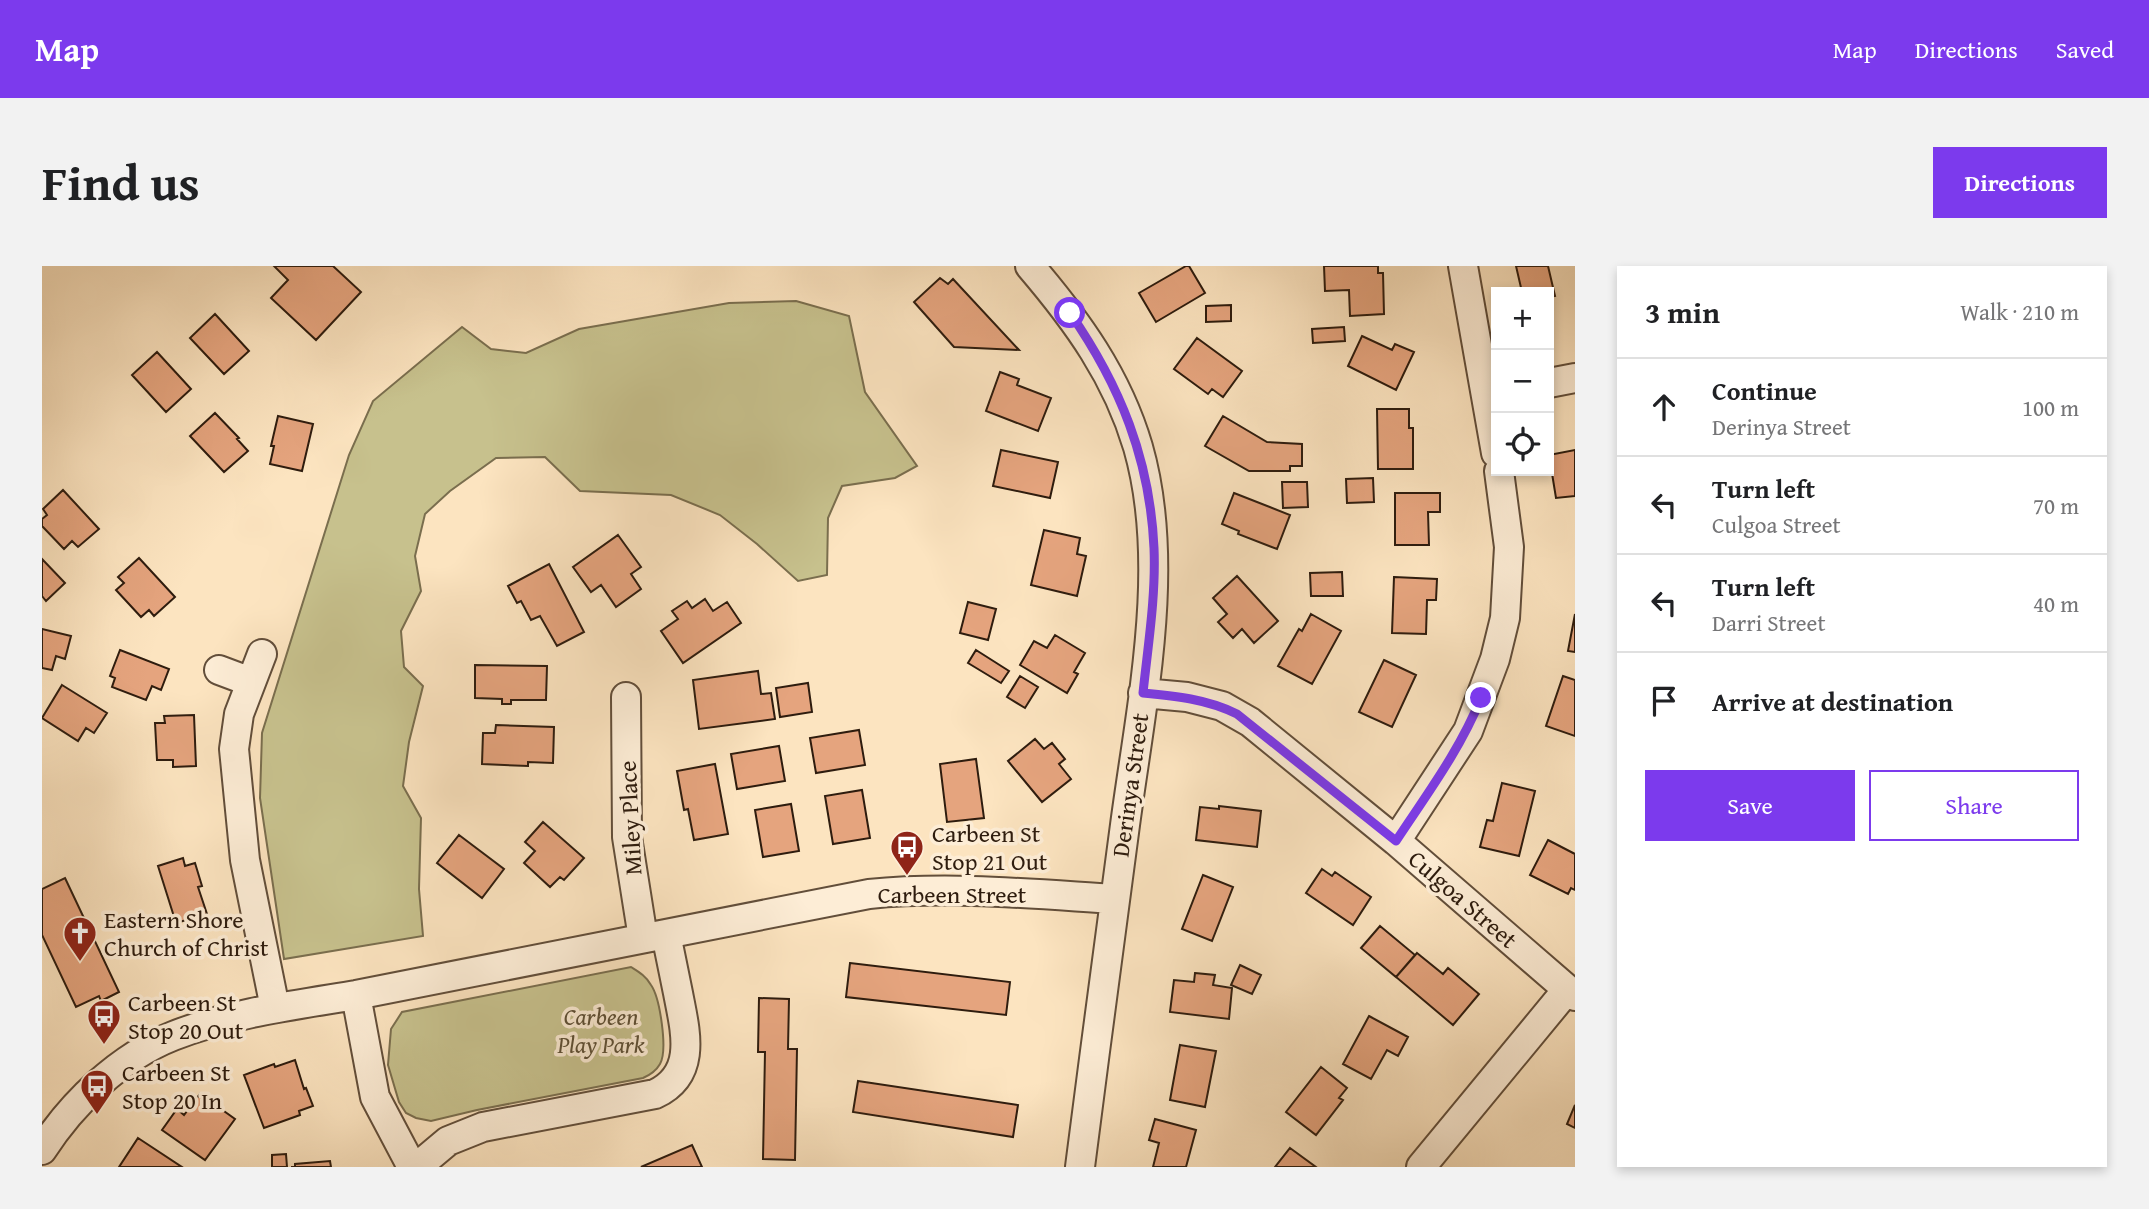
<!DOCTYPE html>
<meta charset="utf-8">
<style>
body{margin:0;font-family:"Gentium Book Plus",serif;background:#f2f2f2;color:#202124}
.controls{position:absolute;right:21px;top:21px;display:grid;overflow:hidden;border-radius:0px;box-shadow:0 4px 10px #0003}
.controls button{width:63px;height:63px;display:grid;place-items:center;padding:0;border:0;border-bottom:2px solid #e0e0e0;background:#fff;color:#202124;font:35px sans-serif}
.stop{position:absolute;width:21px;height:21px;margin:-16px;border:5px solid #7c3aed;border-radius:50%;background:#fff}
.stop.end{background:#7c3aed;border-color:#fff;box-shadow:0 2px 7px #0008}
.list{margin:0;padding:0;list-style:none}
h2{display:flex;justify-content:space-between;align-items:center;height:91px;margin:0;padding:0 28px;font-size:30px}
h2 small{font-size:23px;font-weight:400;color:#757577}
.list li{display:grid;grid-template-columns:46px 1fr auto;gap:21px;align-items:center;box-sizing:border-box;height:98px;padding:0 28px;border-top:2px solid #e0e0e0}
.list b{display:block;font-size:26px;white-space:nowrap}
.list p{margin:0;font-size:23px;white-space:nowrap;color:#757577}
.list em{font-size:23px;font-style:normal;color:#757577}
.actions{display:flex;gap:14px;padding:21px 28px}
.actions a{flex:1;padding:16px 0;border:2px solid #7c3aed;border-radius:0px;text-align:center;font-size:24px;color:#7c3aed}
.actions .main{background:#7c3aed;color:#fff}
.icon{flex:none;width:38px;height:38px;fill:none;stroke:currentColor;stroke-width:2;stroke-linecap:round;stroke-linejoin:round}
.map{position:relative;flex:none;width:1533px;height:901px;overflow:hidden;border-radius:0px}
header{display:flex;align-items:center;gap:42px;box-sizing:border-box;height:98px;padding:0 35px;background:#7c3aed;color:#fff}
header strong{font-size:33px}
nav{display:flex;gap:38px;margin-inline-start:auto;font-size:24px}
.intro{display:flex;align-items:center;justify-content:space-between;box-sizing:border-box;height:168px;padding:0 42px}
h1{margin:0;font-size:49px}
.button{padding:18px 32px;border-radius:0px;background:#7c3aed;color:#fff;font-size:24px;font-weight:700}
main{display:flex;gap:42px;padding:0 42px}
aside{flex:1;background:#fff;border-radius:0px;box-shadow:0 4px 10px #0003}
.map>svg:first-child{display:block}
.green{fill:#c7c18d;stroke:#7a6e4e;stroke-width:2}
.building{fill:#e5a47e;stroke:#2e1c0e;stroke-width:2}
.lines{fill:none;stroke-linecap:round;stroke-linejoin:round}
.street-casing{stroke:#624e3a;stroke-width:32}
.street{stroke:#fdedd6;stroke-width:28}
.route{stroke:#7c3aed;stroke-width:9}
.labels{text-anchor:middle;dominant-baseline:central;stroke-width:7;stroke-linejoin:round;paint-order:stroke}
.street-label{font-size:24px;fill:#2e1c0e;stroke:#fdedd6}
.poi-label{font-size:24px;fill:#2e1c0e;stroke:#fdedd6;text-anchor:start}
.park-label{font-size:24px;font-style:italic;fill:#5c4e34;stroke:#fdedd6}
</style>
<header>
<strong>Map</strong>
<nav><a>Map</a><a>Directions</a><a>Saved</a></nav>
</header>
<div class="intro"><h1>Find us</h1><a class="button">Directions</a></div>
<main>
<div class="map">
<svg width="1533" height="901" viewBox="0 0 1533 901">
<rect width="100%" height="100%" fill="#fce4c0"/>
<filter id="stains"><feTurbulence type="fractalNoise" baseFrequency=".00286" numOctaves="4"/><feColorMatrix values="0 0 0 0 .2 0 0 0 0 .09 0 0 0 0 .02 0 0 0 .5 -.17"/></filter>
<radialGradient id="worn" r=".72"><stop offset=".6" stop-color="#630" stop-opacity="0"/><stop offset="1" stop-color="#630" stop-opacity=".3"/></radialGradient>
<path class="green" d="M754,35L807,50L823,126L875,200L853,212L800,220L786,252L785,309L756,315L715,278L678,249L629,229L538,225L503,191L454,192L408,225L383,248L373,290L379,325L359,365L362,401L381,420L367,476L361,520L379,552L377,623L381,670L242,693L218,532L220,467L307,189L331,135L420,61L449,83L484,87L537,63L687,37Z
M589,701C597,706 604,710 609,719C618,732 626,784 618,798C614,805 608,809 601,812L435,844L389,855L374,852L364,847L357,836L346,799L349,763L360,746Z"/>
<path class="building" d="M232,0H291L319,26L274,74L229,32L246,14Z
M1144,0H1147L1163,27L1114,56L1097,27Z
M1282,0H1336V7H1341L1342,48L1308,50L1307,24L1283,25Z
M1474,0H1506L1513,30L1507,31V26H1480Z
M898,12L906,18L911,13L977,84L912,81L872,36Z
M1189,39V55L1164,56V40Z
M173,48L207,85L182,108L148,72Z
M1302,61L1303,75L1271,77L1270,63Z
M1320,70L1350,84L1353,78L1372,86L1354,124L1306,100Z
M1155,72L1200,105L1181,131L1170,123L1166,128L1132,103Z
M115,86L149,123L124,146L90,109Z
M958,106L977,113L975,119L1009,132L996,165L944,145Z
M1335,143H1367V162H1371V203H1336Z
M173,147L197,172L195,173L206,185L182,206L148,170Z
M236,150L271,158L260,205L228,198L232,180H229Z
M1181,150L1225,176L1260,178V200H1248V205H1207L1163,180Z
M959,184L1016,196L1008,232L951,220Z
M1533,184V230L1514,232L1507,189Z
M1331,212L1332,236L1305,237L1304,213Z
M1240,216H1265L1266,241L1241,242Z
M21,224L57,263L36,281L30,275L22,283L0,260V253L5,249L1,243Z
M1192,227L1248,249L1235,283L1196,268L1197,265L1180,258Z
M1353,227H1398V246H1386L1387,279H1353Z
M1002,264L1038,272L1035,288L1044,290L1035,330L989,319Z
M576,269L599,301L589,308L599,323L574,341L559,319L549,326L531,301Z
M97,292L133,331L112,350L107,344L99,351L74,324L82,317L76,311Z
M0,293L23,317L4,335L0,330Z
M507,298L542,366L515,380L498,350L489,354L479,335L475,337L466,320Z
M1300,306L1301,330H1269L1268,307Z
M1195,310L1236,355L1212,377L1200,363L1191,372L1176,356L1185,348L1171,332Z
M1352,311L1395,313L1394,334H1385L1384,368L1350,367Z
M663,333L671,345L685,336L699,357L641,397L619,365L636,353L630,345L645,335L650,342Z
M926,336L954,343L946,374L918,367Z
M1269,348L1299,365L1270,418L1236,400L1257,363L1260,365Z
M1533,348V386L1526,385Z
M0,363L29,370L23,393L14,390L10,404L0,402Z
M1013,369L1043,387L1032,406L1036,408L1025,427L978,399L992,375L1005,382Z
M78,384L127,403L119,424L110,420L104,434L70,421L73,412L68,410Z
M934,384L967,405L959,417L926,397Z
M1342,394L1374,409L1350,461L1317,446Z
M433,399L505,400L504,434H469V438H460V433L433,432Z
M716,405L719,428L729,427L733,453L657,463L651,414Z
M978,410L996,421L983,442L965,431Z
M1521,410L1533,414V470L1504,460Z
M766,417L770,446L738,451L734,422Z
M20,419L65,447L52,467L44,462L36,475L0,452Z
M152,449L154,500L131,501V494H115L113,457H123L122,450Z
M454,459L512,461L511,497L486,496V500L440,498L441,467H453Z
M817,464L823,499L774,507L768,472Z
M993,473L1002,483L1010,477L1023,493L1017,498L1029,513L1000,536L966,495Z
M737,480L743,515L695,523L689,488Z
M934,493L942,552L905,556L898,498Z
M673,498L686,568L652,574L646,543L642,544L635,505Z
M1460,517L1493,525L1477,590L1438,581L1445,554L1451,555Z
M820,524L828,572L791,578L783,530Z
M749,538L757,585L721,591L713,544Z
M1177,540L1219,545L1215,581L1154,574L1158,541L1177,543Z
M501,556L542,592L522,614L518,611L508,621L482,597L493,585L483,576Z
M417,569L462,603L440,632L395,597Z
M1506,574L1533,588V624L1529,622L1526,628L1488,609Z
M141,592L143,600L153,597L160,620L156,621L165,648L134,657L116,600Z
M1280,603L1290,610L1293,606L1329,631L1311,659L1264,627Z
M1161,609L1191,621L1170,675L1140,663Z
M23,612L77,726L59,735L57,730L34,741L0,669V623Z
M1338,660L1373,689L1354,711L1319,682Z
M1375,687L1401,708L1406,702L1437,728L1411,759L1354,711Z
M808,697L968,716L964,749L804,731Z
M1198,699L1219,709L1210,728L1189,719Z
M1153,707L1173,709L1171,719L1190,722L1187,753L1128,746L1132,714L1152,716Z
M717,732L747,733L746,783H755L753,894L721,893L723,786H716Z
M1327,750L1366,771L1356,790L1345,784L1329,813L1301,798Z
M1138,779L1174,785L1163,841L1128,834Z
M253,794L262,823L264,822L271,840L257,845L258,849L222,862L202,809L232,798L233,801Z
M1279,801L1305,822L1297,832L1301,834L1274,869L1244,846Z
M816,815L976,839L971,871L811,846Z
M158,828L193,853L163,894L120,864L135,843L142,849Z
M1533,839V862L1525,858Z
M1113,853L1154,864L1144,901H1111L1117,877L1107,874Z
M96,872L140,901H77Z
M650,879L660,901H599Z
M1248,882L1274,901H1233Z
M244,888L245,901H230V889Z
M288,895L289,901H249H253V898Z"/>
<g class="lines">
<defs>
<path id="street" d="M988,0C1035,55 1075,110 1096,181C1130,299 1099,439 1083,559C1067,673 1053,787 1038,901
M1421,0L1454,187
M1507,117L1533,112
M220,388L197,448L192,483L203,594L233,742
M177,404L209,416
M1101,427L1145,431L1180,440L1208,456L1354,575L1533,730
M584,431L585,571L601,672
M1354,575L1426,465L1453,393L1463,352L1467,281L1457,205
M314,729L333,831L370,901
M0,884C30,837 78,791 131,770C189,747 253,739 314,729L827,628C909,620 991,628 1073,633
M375,901L406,875L441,861L613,828C656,808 643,764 636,727C632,707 628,687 624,668
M1379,901L1525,724"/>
</defs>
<use href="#street" class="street-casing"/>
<use href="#street" class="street"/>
</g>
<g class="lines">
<path class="route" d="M1028,47C1078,119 1108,193 1112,282C1114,330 1106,379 1101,427C1133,430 1165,433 1195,448L1354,575C1385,528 1418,484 1439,432"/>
</g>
<defs>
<symbol id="bus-pin" viewBox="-11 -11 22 30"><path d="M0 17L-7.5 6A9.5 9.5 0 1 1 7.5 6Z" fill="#8f2418" stroke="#fdedd6"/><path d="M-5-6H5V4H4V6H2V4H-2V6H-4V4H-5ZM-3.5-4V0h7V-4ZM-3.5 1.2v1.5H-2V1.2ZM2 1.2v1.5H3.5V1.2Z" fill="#fff"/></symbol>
<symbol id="church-pin" viewBox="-11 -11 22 30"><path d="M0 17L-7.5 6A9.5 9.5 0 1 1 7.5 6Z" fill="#8f2418" stroke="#fdedd6"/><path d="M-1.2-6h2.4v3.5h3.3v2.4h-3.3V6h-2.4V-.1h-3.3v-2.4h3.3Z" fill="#fff"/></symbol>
</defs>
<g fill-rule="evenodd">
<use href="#bus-pin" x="846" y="562" width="38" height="52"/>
<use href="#church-pin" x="19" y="648" width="38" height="52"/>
<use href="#bus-pin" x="43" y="731" width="38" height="52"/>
<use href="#bus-pin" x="36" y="801" width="38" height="52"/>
</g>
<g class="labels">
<g class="street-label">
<text transform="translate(1088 519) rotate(-82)">Derinya Street</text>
<text transform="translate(588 552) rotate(-93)">Miley Place</text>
<text x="910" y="628">Carbeen Street</text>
<text transform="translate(1421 633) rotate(41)">Culgoa Street</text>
</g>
<g class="poi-label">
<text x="890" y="567">Carbeen St<tspan x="890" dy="28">Stop 21 Out</tspan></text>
<text x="62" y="653">Eastern Shore<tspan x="62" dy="28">Church of Christ</tspan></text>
<text x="86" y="736">Carbeen St<tspan x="86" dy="28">Stop 20 Out</tspan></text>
<text x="80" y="806">Carbeen St<tspan x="80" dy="28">Stop 20 In</tspan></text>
</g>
<g class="park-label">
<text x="559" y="750">Carbeen<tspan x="559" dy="28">Play Park</tspan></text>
</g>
</g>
<rect width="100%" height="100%" filter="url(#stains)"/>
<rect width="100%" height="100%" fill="url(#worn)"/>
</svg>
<div class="controls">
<button>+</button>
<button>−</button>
<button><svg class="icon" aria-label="locate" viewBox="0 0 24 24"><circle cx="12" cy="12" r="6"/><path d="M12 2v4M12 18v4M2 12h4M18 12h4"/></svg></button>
</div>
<div class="stop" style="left:1028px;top:47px"></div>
<div class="stop end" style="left:1439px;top:432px"></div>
</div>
<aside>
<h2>3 min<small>Walk · 210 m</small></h2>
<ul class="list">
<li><svg class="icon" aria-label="ahead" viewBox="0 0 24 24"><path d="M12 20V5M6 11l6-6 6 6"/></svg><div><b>Continue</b><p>Derinya Street</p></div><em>100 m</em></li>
<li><svg class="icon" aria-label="left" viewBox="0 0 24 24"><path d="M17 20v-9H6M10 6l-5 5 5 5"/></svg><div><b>Turn left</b><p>Culgoa Street</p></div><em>70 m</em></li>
<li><svg class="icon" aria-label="left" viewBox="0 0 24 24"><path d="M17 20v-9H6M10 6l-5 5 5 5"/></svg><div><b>Turn left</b><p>Darri Street</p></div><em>40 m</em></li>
<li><svg class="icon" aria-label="arrive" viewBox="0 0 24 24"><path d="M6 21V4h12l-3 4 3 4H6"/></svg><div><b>Arrive at destination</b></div></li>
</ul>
<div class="actions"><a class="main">Save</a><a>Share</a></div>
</aside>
</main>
